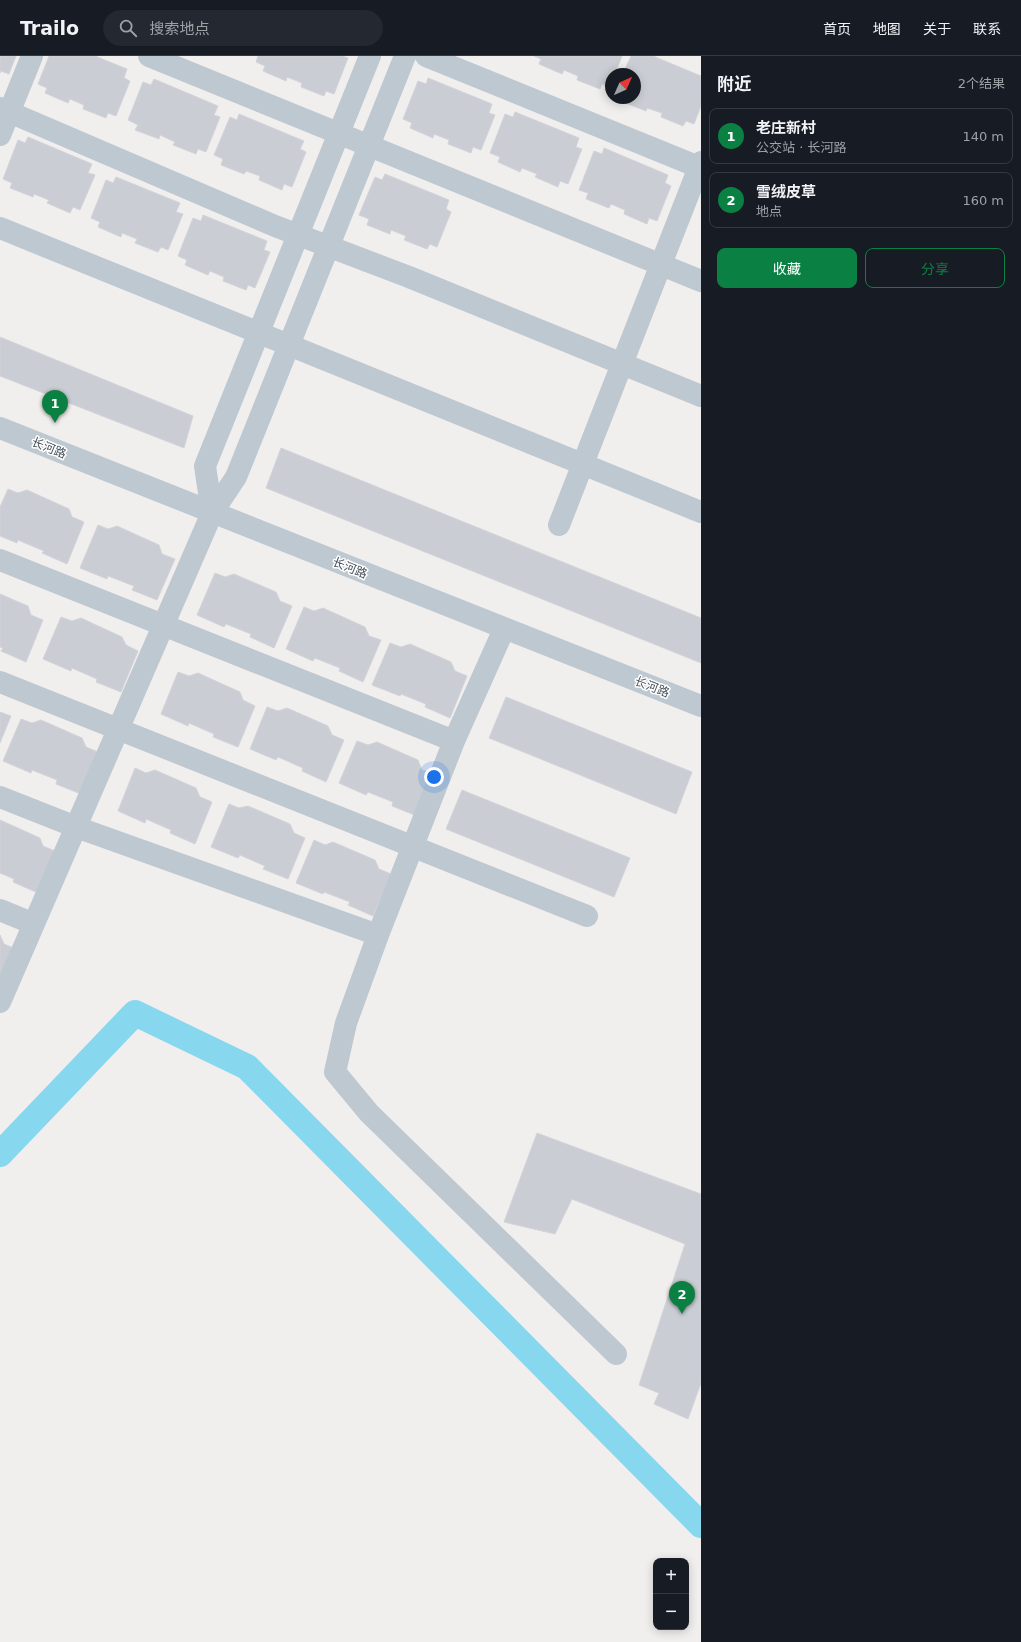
<!DOCTYPE html>
<html lang="zh">
<meta charset="utf-8">
<style>
body{margin:0;font-family:"DejaVu Sans","Noto Sans SC",sans-serif;background:#242831;color:#f1f3f6}
.controls{position:absolute;right:12px;bottom:12px;display:grid;overflow:hidden;border-radius:8px;box-shadow:0 2px 10px #0003}
.controls button{width:36px;height:36px;display:grid;place-items:center;padding:0;border:0;border-bottom:1px solid #363941;background:#171b24;color:#f1f3f6;font:20px sans-serif}
.compass{position:absolute;left:605px;top:12px;width:36px;height:36px;border-radius:50%;background:#171b24;box-shadow:0 2px 10px #0003;rotate:45deg}
.you{position:absolute;left:434px;top:721px;width:14px;height:14px;margin:-10px;border:3px solid #fff;border-radius:50%;background:#1a73e8;box-shadow:0 0 0 6px #1a73e833}
.badge{display:grid;place-items:center;width:26px;height:26px;border-radius:50%;background:#0b8043;color:#fff;font-size:13px;font-weight:700}
.pin{position:absolute;translate:-50% -33px;filter:drop-shadow(0 1px 2px #0008)}
.pin::after{content:'';position:absolute;top:21px;width:14px;height:12px;background:inherit;clip-path:polygon(0 0,100% 0,50% 100%)}
.list{margin:0;padding:0;list-style:none}
h2{display:flex;justify-content:space-between;align-items:center;height:52px;margin:0;padding:0 16px;font-size:17px}
h2 small{font-size:13px;font-weight:400;color:#9ea1a6}
.list li{display:grid;grid-template-columns:26px 1fr auto;gap:12px;align-items:center;box-sizing:border-box;height:56px;margin:0 8px 8px;padding:0 8px;border:1px solid #363941;border-radius:8px}
.list b{display:block;font-size:15px;white-space:nowrap}
.list p{margin:0;font-size:13px;white-space:nowrap;color:#9ea1a6}
.list em{font-size:13px;font-style:normal;color:#9ea1a6}
.actions{display:flex;gap:8px;padding:12px 16px}
.actions a{flex:1;padding:9px 0;border:1px solid #0b8043;border-radius:8px;text-align:center;font-size:14px;color:#0b8043}
.actions .main{background:#0b8043;color:#fff}
.icon{flex:none;width:22px;height:22px;fill:none;stroke:currentColor;stroke-width:2;stroke-linecap:round;stroke-linejoin:round}
.map{position:relative;flex:none;width:701px;height:1586px;overflow:hidden}
header{display:flex;align-items:center;gap:24px;box-sizing:border-box;height:56px;padding:0 20px;background:#171b24;border-bottom:1px solid #363941}
header strong{font-size:19px}
nav{display:flex;gap:22px;margin-inline-start:auto;font-size:14px}
.search{width:280px;height:36px;background:#242831;display:flex;align-items:center;gap:10px;box-sizing:border-box;padding:0 14px;border-radius:22px;color:#9ea1a6;font-size:15px}
main{display:flex}
aside{flex:1;background:#171b24}
.map>svg:first-child{display:block}
.lines{fill:none;stroke-linecap:round;stroke-linejoin:round}
.canal{stroke:#87d7ee;stroke-width:26}
.building{fill:#cacdd3;stroke:#d2d4da}
.minor{stroke:#bec8d0;stroke-width:22}
.labels{text-anchor:middle;dominant-baseline:central;stroke-width:3;stroke-linejoin:round;paint-order:stroke}
.street-label{font-size:12px;fill:#46515c;stroke:#fff}
</style>
<header>
<strong>Trailo</strong>
<div class="search"><svg class="icon" aria-label="search" viewBox="0 0 24 24"><circle cx="10" cy="10" r="6"/><path d="M15 15l6 6"/></svg>搜索地点</div>
<nav><a>首页</a><a>地图</a><a>关于</a><a>联系</a></nav>
</header>
<main>
<div class="map">
<svg width="701" height="1586" viewBox="0 0 701 1586">
<rect width="100%" height="100%" fill="#f1eeee"/>
<g class="lines">
<path class="canal" d="M0,1098L135,957L247,1011L701,1469"/>
</g>
<path class="building" d="M0,0H16L9,18L1,15L0,17Z
M49,0H95L127,13L124,22L130,25L116,60L108,57L106,62L83,53L84,49L70,43L68,47L45,37L47,32L38,28Z
M258,0H342L348,2L334,38L326,35L324,40L301,31L302,27L287,21L286,25L263,15L265,10L256,6Z
M534,0H622L615,18H611L610,31L602,28L600,33L577,24L578,20L564,14L562,18L539,8L541,3Z
M631,0H653L701,20V50L694,68L686,65L683,70L661,61L662,57L647,52L646,55L623,46L624,42H635V18H623Z
M428,22L492,48L489,57L495,59L481,94L473,91L471,97L448,88L449,84L434,78L433,82L410,72L412,67L403,63L418,25L426,28Z
M154,23L218,50L214,59L220,61L206,96L198,93L196,98L173,89L175,86L160,79L159,83L135,74L138,69L128,64L143,26L151,29Z
M515,56L579,82L576,91L582,93L568,128L560,125L558,131L535,121L537,118L522,112L520,116L498,106L500,101L490,97L505,58L513,61Z
M239,58L304,85L300,93L306,96L292,131L284,128L282,134L259,124L260,120L246,115L244,118L221,109L223,103L214,99L230,61L237,64Z
M28,81L92,108L88,117L95,119L80,154L73,151L70,157L47,147L49,144L34,138L33,141L10,132L12,127L3,123L18,84L25,87Z
M604,92L668,119L665,127L671,130L657,165L649,162L647,168L624,158L625,154L611,148L609,152L586,143L588,137L579,134L594,95L602,98Z
M385,118L449,144L446,153L451,156L437,191L430,188L427,193L404,184L406,180L391,174L390,178L367,169L369,163L359,159L375,121L382,124Z
M116,121L180,147L176,156L183,158L168,194L161,191L158,196L135,187L137,183L122,177L121,181L98,171L100,166L91,162L106,124L113,127Z
M203,159L267,185L264,194L270,196L255,232L248,229L246,234L223,225L224,221L210,215L208,219L185,209L187,204L178,200L193,162L201,165Z
M0,281L193,360L184,392L0,320Z
M281,392L701,562V607L266,432Z
M8,433L18,437L27,434L69,453L72,461L84,466L67,508L42,497L44,495L18,484L17,487L0,480V451Z
M98,469L108,473L117,470L159,489L162,498L175,503L157,544L132,534L134,530L108,520L107,523L80,512Z
M215,517L225,521L234,518L276,536L280,545L292,550L274,592L250,581L251,578L226,568L224,571L197,559Z
M0,538L28,550L31,559L43,564L26,606L1,595L3,592L0,591Z
M304,551L314,555L323,552L365,571L369,580L381,584L363,626L339,615L340,612L315,602L313,605L286,593Z
M61,561L72,565L81,562L122,581L126,589L138,595L121,636L96,626L97,623L72,612L71,615L43,603Z
M390,587L401,591L410,588L451,606L455,615L467,620L450,662L425,651L426,648L401,638L400,640L372,629Z
M178,616L189,620L198,617L240,636L243,644L255,650L238,691L213,681L214,678L189,667L188,670L161,658Z
M506,641L692,716L676,758L489,682Z
M267,651L278,655L287,652L328,670L332,679L344,684L326,726L302,715L303,712L278,701L276,704L250,693Z
M0,656L11,660L0,687Z
M21,663L32,667L41,664L82,682L86,691L98,696L81,738L56,728L57,724L32,714L31,717L3,705Z
M357,685L368,689L377,686L418,704L422,714L434,718L417,760L392,750L393,746L368,736L366,739L339,727Z
M135,712L146,717L155,714L196,732L200,741L212,746L195,788L170,777L171,774L146,763L145,767L118,755Z
M462,734L630,802L614,841L446,773Z
M229,748L239,752L248,750L290,768L294,777L305,782L288,823L263,813L265,810L240,799L238,802L211,791Z
M0,764L40,782L43,790L55,795L38,837L13,826L14,823L0,817Z
M314,784L325,789L333,786L375,804L379,813L391,818L373,860L348,849L350,846L324,836L323,838L296,827Z
M0,879L4,888L16,893L0,931Z
M537,1077L701,1138V1327L688,1363L654,1348L659,1337L639,1329L685,1188L572,1143L555,1178L504,1166Z"/>
<g class="lines">
<path class="minor" d="M149,0L701,225
M426,0L701,112
M0,52L275,170L409,221L701,340
M0,79L32,0
M0,172L701,456
M0,372L701,650
M212,457L205,410L370,0
M559,469L701,106
M0,504L454,685
M504,573L454,685L378,879L346,967L335,1016L369,1057L616,1298
M0,626L587,860
M0,741L76,771L378,879
M0,854L34,868
M0,946L212,457L236,421L405,0"/>
</g>
<g class="labels">
<g class="street-label">
<text transform="translate(49 392) rotate(22)">长河路</text>
<text transform="translate(350 512) rotate(22)">长河路</text>
<text transform="translate(652 631) rotate(21)">长河路</text>
</g>
</g>
</svg>
<div class="controls">
<button>+</button>
<button>−</button>
</div>
<svg class="compass" viewBox="-18 -18 36 36"><path d="M0-13l5 13h-10z" fill="#e53935"/><path d="M0 13l5-13h-10z" fill="#9ea1a6"/></svg>
<div class="you"></div>
<div class="pin badge" style="left:55px;top:367px">1</div>
<div class="pin badge" style="left:682px;top:1258px">2</div>
</div>
<aside>
<h2>附近<small>2个结果</small></h2>
<ul class="list">
<li><span class="badge">1</span><div><b>老庄新村</b><p>公交站 · 长河路</p></div><em>140 m</em></li>
<li><span class="badge">2</span><div><b>雪绒皮草</b><p>地点</p></div><em>160 m</em></li>
</ul>
<div class="actions"><a class="main">收藏</a><a>分享</a></div>
</aside>
</main>
